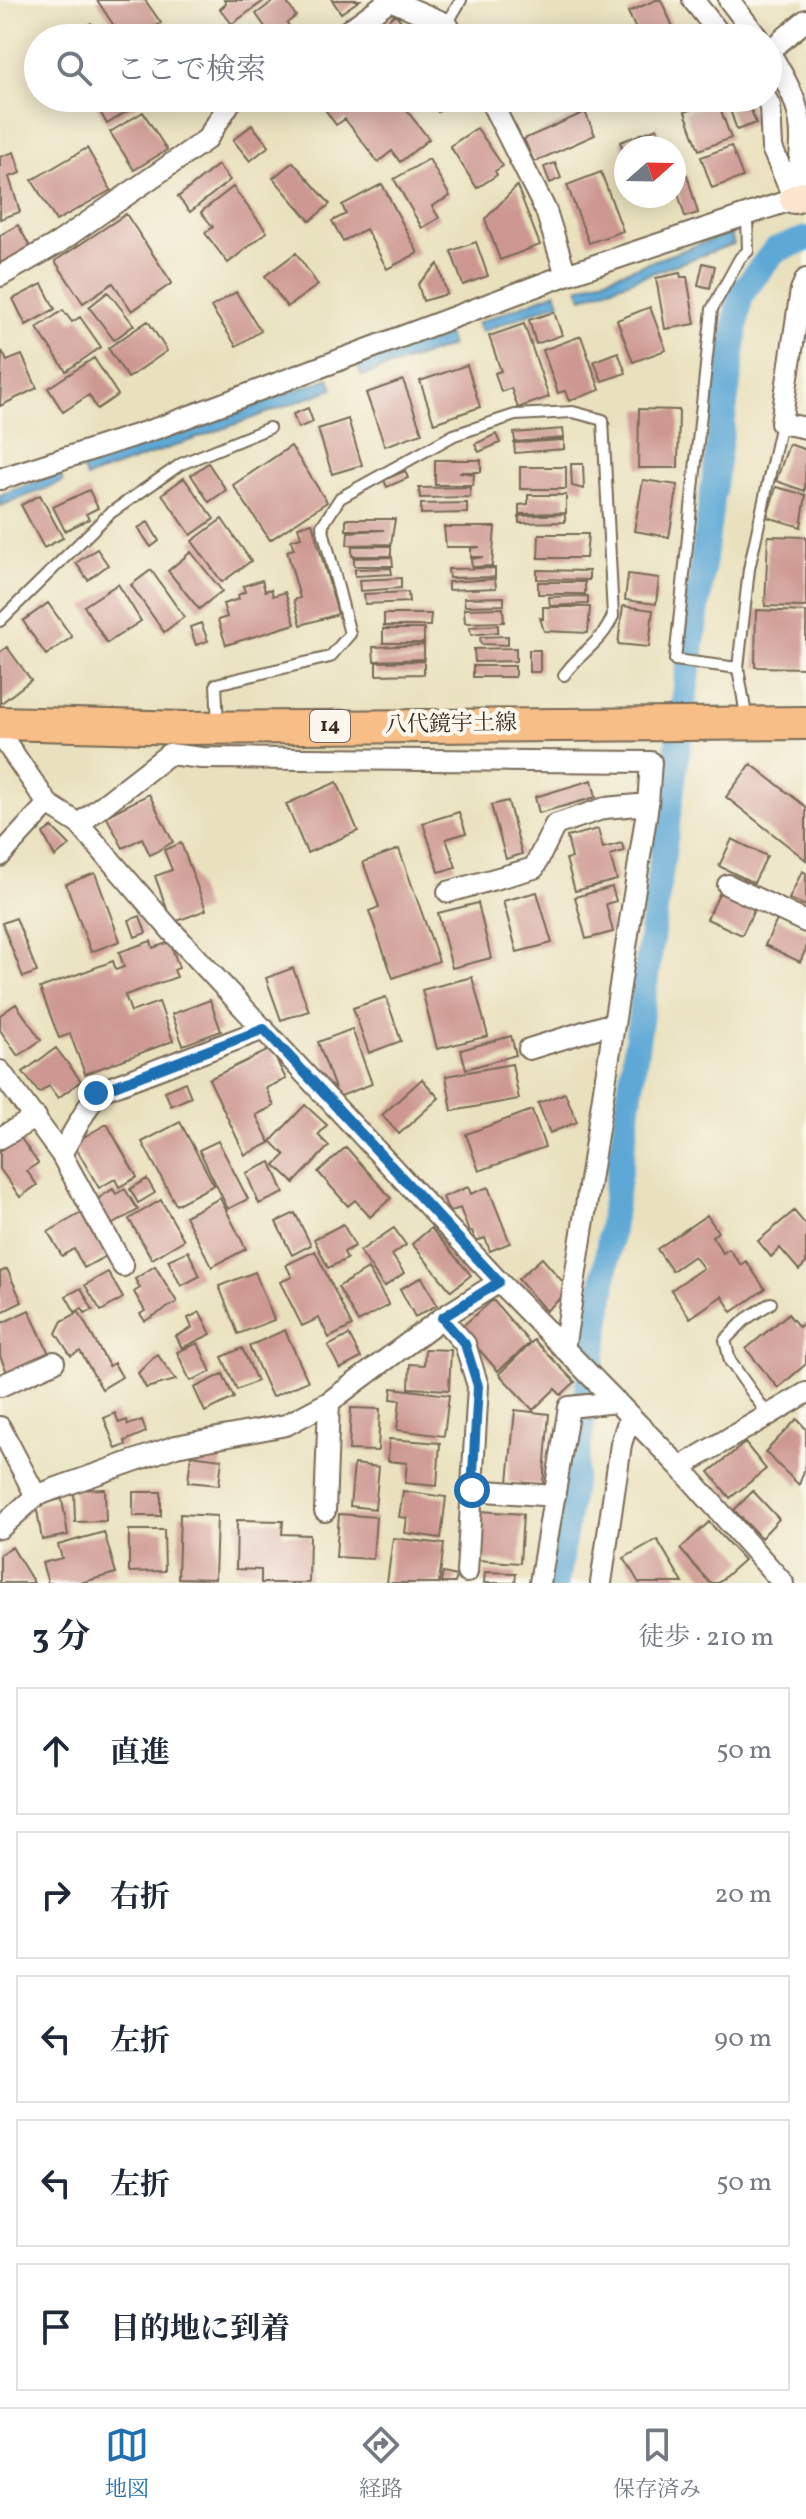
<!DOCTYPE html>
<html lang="ja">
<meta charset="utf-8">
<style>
body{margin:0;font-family:Vollkorn,"Noto Serif JP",serif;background:#f6f6f7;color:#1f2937}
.compass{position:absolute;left:614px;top:136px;width:72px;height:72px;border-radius:50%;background:#fff;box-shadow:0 4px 20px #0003;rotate:70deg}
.stop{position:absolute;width:24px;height:24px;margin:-18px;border:6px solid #1f6fb2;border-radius:50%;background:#fff}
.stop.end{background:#1f6fb2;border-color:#fff;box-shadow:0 2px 8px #0008}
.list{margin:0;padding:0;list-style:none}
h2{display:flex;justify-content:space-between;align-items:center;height:104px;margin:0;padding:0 32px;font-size:34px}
h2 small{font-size:26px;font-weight:400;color:#747a83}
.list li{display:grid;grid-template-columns:52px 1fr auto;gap:24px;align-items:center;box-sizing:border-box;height:128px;margin:0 16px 16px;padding:0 16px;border:2px solid #e0e1e3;border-radius:0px}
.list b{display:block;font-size:30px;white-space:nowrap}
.list em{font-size:26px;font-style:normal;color:#747a83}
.icon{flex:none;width:44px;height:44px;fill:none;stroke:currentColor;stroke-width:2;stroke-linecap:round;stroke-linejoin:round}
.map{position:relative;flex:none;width:806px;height:1583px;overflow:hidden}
.search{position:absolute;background:#fff;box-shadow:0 4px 20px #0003;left:24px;right:24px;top:24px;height:88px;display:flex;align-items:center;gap:20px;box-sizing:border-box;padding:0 28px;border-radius:44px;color:#747a83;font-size:30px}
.sheet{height:824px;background:#fff}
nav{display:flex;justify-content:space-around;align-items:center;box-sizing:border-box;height:112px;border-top:2px solid #e0e1e3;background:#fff;font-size:22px;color:#747a83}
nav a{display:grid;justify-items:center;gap:4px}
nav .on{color:#1f6fb2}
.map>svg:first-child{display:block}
.water{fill:#5da8d5;stroke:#4c697a;stroke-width:2}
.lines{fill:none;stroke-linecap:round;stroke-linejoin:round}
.canal{stroke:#5da8d5;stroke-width:26}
.building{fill:#cd9892}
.lane-casing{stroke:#786a56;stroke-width:14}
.street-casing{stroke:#786a56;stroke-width:24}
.secondary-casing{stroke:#786a56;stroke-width:32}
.primary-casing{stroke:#786a56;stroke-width:36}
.lane{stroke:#fff;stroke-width:10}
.street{stroke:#fff;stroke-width:20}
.secondary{stroke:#fce5cf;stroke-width:28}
.primary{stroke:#f7be87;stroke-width:32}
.route{stroke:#1f6fb2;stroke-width:10}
.labels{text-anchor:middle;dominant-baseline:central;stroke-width:8;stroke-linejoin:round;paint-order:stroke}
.shield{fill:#fbf7ec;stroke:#75685c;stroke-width:2}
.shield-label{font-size:20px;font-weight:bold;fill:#3b2a1e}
.street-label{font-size:22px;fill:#3b2a1e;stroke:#fbf7ec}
</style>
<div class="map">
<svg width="806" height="1583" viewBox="0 0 806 1583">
<rect width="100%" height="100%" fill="#fbf7ec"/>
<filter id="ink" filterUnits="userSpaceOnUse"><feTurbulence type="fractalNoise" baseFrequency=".0125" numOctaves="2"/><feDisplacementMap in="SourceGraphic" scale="16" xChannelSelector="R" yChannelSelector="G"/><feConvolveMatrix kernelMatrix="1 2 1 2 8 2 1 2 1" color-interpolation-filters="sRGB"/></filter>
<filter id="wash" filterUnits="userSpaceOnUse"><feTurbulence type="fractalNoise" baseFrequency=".006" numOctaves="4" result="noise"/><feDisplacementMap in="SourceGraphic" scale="32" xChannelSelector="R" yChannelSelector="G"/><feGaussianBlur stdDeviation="1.8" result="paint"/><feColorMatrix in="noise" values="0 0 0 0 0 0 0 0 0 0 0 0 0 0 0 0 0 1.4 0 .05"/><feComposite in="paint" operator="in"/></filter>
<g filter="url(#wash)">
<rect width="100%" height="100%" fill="#e9e1bd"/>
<path class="water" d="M730,233L734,244L582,298L578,288Z
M556,292L560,302L481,332L477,323Z
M447,334L451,346L362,376L357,364Z
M329,378L333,389L86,478L82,467Z
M60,473L63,482L0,506V495Z"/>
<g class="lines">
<path class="canal" d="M556,1583L596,1339L740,295L775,250L806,239"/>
</g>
<g id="blocks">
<path class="building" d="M97,0H145L161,23L138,38H122Z
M224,0H265L232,24L220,9L226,4Z
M275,0H285L296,16L287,23L298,38H273L256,14Z
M332,0H360L341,13Z
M656,0H661L675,31L659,38H640L628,12Z
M395,14L416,38H369Z
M91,23L100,38H66Z
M92,98H137L140,103L107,124Z
M340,98H397L429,139L400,162L392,151L378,162L345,119L336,125L326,111Z
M429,98H460L438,112Z
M717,100L731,138L699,150L685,112Z
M747,100L756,123L737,130L729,107Z
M143,112L167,150L134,170L110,132Z
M585,112L595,135L534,162L524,139Z
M252,125L269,146L250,161L233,140Z
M477,128L503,166L495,171L497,175L477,188L450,146Z
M657,128L664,148H626V156L620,142Z
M731,146L743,177L712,188L701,157Z
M87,148L111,190L56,221L32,180Z
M14,152L21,173L9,177L20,212L0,219V157Z
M429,159L450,196L432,206L439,218L422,228L394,179Z
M293,162L330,204L310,221L273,178Z
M555,163L561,178L550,183L544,167Z
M218,165L230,180L190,212L178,197Z
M601,172L623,231L589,243L567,185Z
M687,175L698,213L685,217L674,179Z
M382,184L418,253L387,269L366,229L343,241L332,221L346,214L342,205Z
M517,186L540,245L500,260L485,219Z
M233,187L267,232L228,263L205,233L213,227L201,212Z
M126,214L172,283L132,311L113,283L83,303L55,261Z
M18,225L32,250L0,268V235Z
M476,242L488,276L463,285L451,251Z
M296,253L318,285L287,307L265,276Z
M703,263L715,266L710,288L698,285Z
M438,264L447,294L423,301L418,284Z
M680,273L681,277H687L695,324L665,329L656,278Z
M42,284L55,309L26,325L13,299Z
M108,292L134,325L114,340L89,307Z
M236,292L261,331L236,346L211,307Z
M650,307L666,350L633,362L617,320Z
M63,310L72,322L80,317L101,347L66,371L37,328Z
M554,312L562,335L536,344L529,320Z
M148,321L167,351L128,378L108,348Z
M524,324L549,397L518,408L511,388L501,392L495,373L501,371L489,336Z
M581,336L600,390L569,401L565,391L558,393L543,350Z
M2,351L7,361L22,355L37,388L0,406Z
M618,352L626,373L602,381L594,361Z
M94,358L118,395L97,409L89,395L63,412L48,388Z
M467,365L480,407L434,423L420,381Z
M403,380L422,433L385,446L366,393Z
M308,408L313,422L298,428L293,414Z
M639,409L679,410L678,468H638Z
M348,419L362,465L332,474L318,429Z
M563,429L564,438L515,442L514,433Z
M496,434L500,443L479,452L475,444Z
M564,440V449L515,453L514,443Z
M789,444L806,450L805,491L776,481Z
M291,446L327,502L270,540L233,485Z
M435,460H481V472H459L474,474L473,485H435Z
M208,463L226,490L209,502L191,475Z
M571,464H583L584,489L572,486Z
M520,467H566V489H520Z
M405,471L408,478L387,487L384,480Z
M184,478L214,519L191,535L162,494Z
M643,480L678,485L669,537L634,531Z
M470,487V497L420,498L419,488Z
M776,487L806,495L801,527L767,517Z
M89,490L98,508L86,514L89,519L65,531L53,507Z
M40,495L63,538L44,548L21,505Z
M528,495H566V513L519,514V505L528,504Z
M467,503V513L421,514V504Z
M565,514V522L519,523V516Z
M222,519L251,561L222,582L192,541Z
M346,519H395L391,544L347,545L348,532L384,530H346Z
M148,522L159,541L151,547L138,528Z
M312,523L338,614L301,625L294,600L300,598L287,551L294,549L291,540L301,537L298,527Z
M444,527H495L492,566L472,567L471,559L483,557H471V548L480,547H446Z
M539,534H588L586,558H538Z
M768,536L806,537V607L765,606Z
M352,546H391V556H352Z
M97,549L108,565L88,580L76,563Z
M191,552L222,591L199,609L168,571Z
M392,557L393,566H354V558Z
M391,568L392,574L355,576V569Z
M495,568V577L449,578L448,569Z
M151,570L184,617L164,632L131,585Z
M537,570L589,571V580L537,579Z
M628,574L659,578L656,604L625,600Z
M401,578V588L360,591L359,580Z
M495,579L496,588L448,590V582Z
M262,580L265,591L271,589L273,596L285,592L295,624L226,645L218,620L227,617L223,604L239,599L238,595L245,592L243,586Z
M538,582H585V594H538Z
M118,584L141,621L107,643L84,606Z
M408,592L409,602L365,604L364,594Z
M588,596V604L550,606L549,597Z
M504,597V605L465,606L464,598Z
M48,603L72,637L46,655L23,621Z
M623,606L653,610L649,647L618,644Z
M543,607H590L588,633L544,631L540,618L543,619Z
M503,608L504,622L465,623L464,609Z
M756,610L806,612V668L755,667Z
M384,614H431L430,626H384Z
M201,623L208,641L196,645L190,627Z
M498,625V632L471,635L470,627Z
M383,629H424V643H383Z
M508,636V645L481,644L480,637Z
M424,645V659L374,661L373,647Z
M7,647L31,680L0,704V652Z
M516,648V661L475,662L474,649Z
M529,650H540V672H529Z
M424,661V674L376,675V662Z
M473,666H515V677H473Z
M751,764L806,807V860L726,797Z
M592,780L596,797L539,813L535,797Z
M337,782L358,831L307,853L286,804Z
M149,794L173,842L150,855L142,838L123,848L106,816Z
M508,801L522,854L506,859L491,805Z
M459,812L466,833L446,839L456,867L439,872L423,823Z
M52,827L70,845L55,857L43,833Z
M598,829L603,848L622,843L624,851L610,855L617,880L575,891L566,859L572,858L567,837Z
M732,839L767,856L754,883L719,866Z
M181,843L206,910L172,923L155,876L172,870L164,850Z
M399,849L439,961L393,978L369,911L379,907L363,862Z
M802,871L806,873V906L789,899Z
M95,873L120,941L91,952L66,884Z
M612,887L616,901L606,904L613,932L586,939L575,897Z
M537,892L552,943L517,952L503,901Z
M720,892L755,908L742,935L707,919Z
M478,903L491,958L452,968L438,913Z
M140,916L146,933L135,937L129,920Z
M16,918L37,972L23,977L2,923Z
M778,918L806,932V949L800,962L765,945Z
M151,941L153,948L170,942L179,968L174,970L177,977L125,995L131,1012L159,1002L173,1041L85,1074L70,1034L59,1038L40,988L113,961L116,970L124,967L119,952Z
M293,968L309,1011L281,1020L266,978Z
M472,977L488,1036L437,1049L422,990Z
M386,997L401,1041L369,1053L353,1008Z
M210,1000L221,1031L183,1045L172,1014Z
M16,1004L41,1040L18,1056L0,1030V1015Z
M352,1029L372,1084L338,1097L318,1042Z
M511,1036L516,1055L466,1069L461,1050Z
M56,1048L81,1081L58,1098L49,1086L39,1093L23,1072Z
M271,1049L286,1079L266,1088L274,1106L256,1115L270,1143L245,1155L209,1079Z
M512,1064L519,1099L452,1111L446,1076Z
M422,1079L439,1098L399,1134L382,1115Z
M185,1082L191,1097L171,1106L165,1091Z
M565,1093L577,1122L550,1133L538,1103Z
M305,1105L327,1125L318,1135L329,1146L294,1183L275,1165L285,1155L271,1141Z
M532,1110L545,1147L479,1171L466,1134Z
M180,1122L214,1185L176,1205L142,1142Z
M107,1124L137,1177L119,1187L115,1179L99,1188L73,1143Z
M20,1137L38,1163L27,1171L37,1185L20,1197L0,1169V1151Z
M218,1141L248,1199L228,1209L199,1150Z
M346,1147L391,1198L370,1217L355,1200L348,1206L318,1172Z
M271,1162L284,1193L259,1204L246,1173Z
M147,1179L155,1193L138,1203L130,1189Z
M468,1187L471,1194L488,1187L510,1243L490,1251L485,1238L476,1241L472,1231L469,1232L460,1208L449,1212L443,1197Z
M113,1189L116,1194L125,1189L138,1210L111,1225L96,1200Z
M220,1198L246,1249L212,1267L185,1216Z
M161,1200L184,1240L152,1259L129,1219Z
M794,1211L806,1225V1263L799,1270L780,1248L771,1257L758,1241Z
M81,1213L106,1256L84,1268L74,1249L62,1256L48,1232Z
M295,1213L311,1245L292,1255L276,1222Z
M707,1215L718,1232L712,1236L723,1253L729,1249L741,1265L746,1261L765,1289L732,1312L722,1296L690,1318L671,1290L703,1268L694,1256L672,1271L657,1249Z
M343,1224L355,1246L344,1252L347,1259L328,1268L314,1239Z
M394,1228L406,1245L392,1255L404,1273L384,1287L360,1251Z
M431,1228L471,1275L451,1291L412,1244Z
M188,1251L200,1276L181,1286L168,1260Z
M315,1251L352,1326L329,1338L319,1318L302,1326L280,1282L292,1277L286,1265Z
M542,1258L570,1290L546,1311L518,1279Z
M155,1266L177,1302L145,1321L140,1314L145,1311L134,1292L140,1288L135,1279Z
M7,1269L22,1302L0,1313V1272Z
M368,1269L389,1305L358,1322L338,1287Z
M108,1272L123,1298L101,1311L85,1285Z
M255,1272L274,1320L238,1334L219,1286Z
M422,1277L437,1305L415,1317L400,1289Z
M81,1288L93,1310L85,1313L82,1308L75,1312L66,1296Z
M493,1300L530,1343L498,1371L460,1328Z
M29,1310L51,1358L9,1377L0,1356V1324Z
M79,1312L109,1366L114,1363L122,1377L102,1389L80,1351L71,1356L56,1333L62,1321Z
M200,1312L211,1334L182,1348L176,1336L192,1328L188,1318Z
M788,1314L799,1327L806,1321V1364L778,1388L746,1349Z
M285,1330L308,1381L272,1397L249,1346Z
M349,1335L361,1358L340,1369L328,1346Z
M534,1340L575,1382L561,1395L555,1389L533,1410L499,1374Z
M198,1343L211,1372L190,1381L177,1352Z
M242,1348L257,1381L237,1390L222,1357Z
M425,1349L451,1350L449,1390L409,1388L410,1364L424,1365Z
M157,1354L176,1380L146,1388L138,1373Z
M223,1374L234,1398L205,1412L194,1388Z
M392,1388L449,1395L444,1436L397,1430L400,1400L391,1399Z
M351,1408L380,1409L378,1451L349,1450Z
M515,1410L549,1414L543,1485L508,1482Z
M115,1413L119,1423L127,1420L128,1425L142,1420L146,1432L125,1441L126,1445L116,1449L104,1418Z
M797,1419L806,1429V1465L799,1485L765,1452Z
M389,1439L440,1443L437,1486L405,1483L407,1463L388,1461Z
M745,1443L766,1469L730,1498L709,1472Z
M191,1455L222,1459L219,1485L188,1482Z
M354,1464L379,1467L375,1509L350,1506Z
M105,1489L106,1521L75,1522L74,1490Z
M403,1491L446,1497L441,1538L405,1533L407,1518L399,1517Z
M753,1491L779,1519L761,1538L734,1510Z
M133,1492H161V1516H133Z
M62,1499L68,1535L42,1540L36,1504Z
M480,1511L523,1514L520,1563L478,1560Z
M180,1514L217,1516L215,1579L178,1578Z
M339,1514L376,1517L373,1559L336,1557Z
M237,1520L283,1521L282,1534L310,1535L309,1583H261V1570L236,1569Z
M709,1522L744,1560L718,1583H710L680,1549Z
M129,1530H164L165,1571L129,1572Z
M104,1532L116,1573L80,1583H48L42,1563L62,1558L58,1545Z
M393,1538L444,1544L439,1583H387Z
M657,1539L683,1583H639L624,1558Z
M12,1547L34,1583H0V1554Z
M485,1572L516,1573L515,1583H484Z
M443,1573L457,1576L455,1583H441Z"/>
</g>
</g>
<g filter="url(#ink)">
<use href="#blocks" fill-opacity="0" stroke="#786a56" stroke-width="2"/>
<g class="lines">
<defs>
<path id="lane" d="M447,24L461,0
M0,621L109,514L181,464L269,428
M738,668L675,660L712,309L740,258L748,251L747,217
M747,721L738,668L749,569L781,423
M218,725L216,684L330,657L350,634L322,526L340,498L454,435L515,415L573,412L603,420L613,616C602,643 581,651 564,675
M768,1415L730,1361L725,1340L746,1319L771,1303"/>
<path id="street" d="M390,0L447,24L455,38
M693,0L723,38
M729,0L758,38
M338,38L390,0
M768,50C806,112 806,128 794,199
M769,51L806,20
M489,98L546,211L566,275
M766,98L770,106L772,148L794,199
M0,276L58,243L207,139L233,98
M806,279L801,290L781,423L806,428
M0,479L158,428L566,275L794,199
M0,734L48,804L79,824L169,928L499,1282L680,1467L783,1583
M79,824L169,754L202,758L651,762L648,804L564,1349
M0,856L48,804
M728,885L806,922
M448,892L534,868L555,825L605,808L648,804
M529,1049L603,1026L612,1030
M0,1071L61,1154
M0,1138L36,1117
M123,1266L61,1154L96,1093L264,1029
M442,1318L465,1344L478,1386L467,1572
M0,1386L54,1362
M0,1427L36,1496
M680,1467L806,1393
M472,1490L555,1496
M325,1511L329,1402
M0,1528L36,1496L54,1489L176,1446L286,1425L329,1402L442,1318L499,1282
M540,1583L569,1407L617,1402
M601,1583L621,1444L630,1416"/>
<path id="secondary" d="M794,199L806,195"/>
<path id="primary" d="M0,723L186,728L806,723"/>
</defs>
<use href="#lane" class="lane-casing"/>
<use href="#street" class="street-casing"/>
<use href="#secondary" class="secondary-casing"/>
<use href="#primary" class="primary-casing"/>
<use href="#lane" class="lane"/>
<use href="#street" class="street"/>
<use href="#secondary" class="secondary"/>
<use href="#primary" class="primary"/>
</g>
</g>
<g class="lines" filter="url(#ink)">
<path class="route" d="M96,1093L264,1029L499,1282L442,1318L465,1344L478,1386L472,1490"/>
</g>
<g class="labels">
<rect class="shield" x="310" y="710" width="40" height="32" rx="6"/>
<g class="shield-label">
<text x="330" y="726">14</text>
</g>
<g class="street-label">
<text transform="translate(451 725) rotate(-1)">八代鏡宇土線</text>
</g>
</g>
</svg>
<svg class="compass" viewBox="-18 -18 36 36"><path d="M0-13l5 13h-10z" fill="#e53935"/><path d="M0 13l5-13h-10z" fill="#747a83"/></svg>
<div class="stop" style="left:472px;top:1490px"></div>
<div class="stop end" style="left:96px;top:1093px"></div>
<div class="search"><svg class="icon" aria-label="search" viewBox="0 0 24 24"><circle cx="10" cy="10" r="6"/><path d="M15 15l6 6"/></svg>ここで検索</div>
</div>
<section class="sheet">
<h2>3 分<small>徒歩 · 210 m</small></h2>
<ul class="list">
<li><svg class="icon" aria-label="ahead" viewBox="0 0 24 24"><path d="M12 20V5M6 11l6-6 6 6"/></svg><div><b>直進</b></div><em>50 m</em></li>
<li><svg class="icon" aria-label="right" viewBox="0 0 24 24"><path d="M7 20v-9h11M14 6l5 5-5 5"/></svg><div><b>右折</b></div><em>20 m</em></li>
<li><svg class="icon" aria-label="left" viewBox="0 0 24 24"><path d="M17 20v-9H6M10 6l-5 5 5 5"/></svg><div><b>左折</b></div><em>90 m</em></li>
<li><svg class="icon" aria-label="left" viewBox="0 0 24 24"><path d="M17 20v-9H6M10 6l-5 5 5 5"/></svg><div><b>左折</b></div><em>50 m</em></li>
<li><svg class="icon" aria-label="arrive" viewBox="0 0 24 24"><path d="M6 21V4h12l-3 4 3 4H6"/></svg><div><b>目的地に到着</b></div></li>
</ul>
</section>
<nav>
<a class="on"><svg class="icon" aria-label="map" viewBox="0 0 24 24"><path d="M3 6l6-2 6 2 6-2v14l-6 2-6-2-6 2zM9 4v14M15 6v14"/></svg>地図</a>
<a><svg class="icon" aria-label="directions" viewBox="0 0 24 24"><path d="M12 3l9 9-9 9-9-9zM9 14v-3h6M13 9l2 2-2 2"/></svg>経路</a>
<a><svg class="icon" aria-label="saved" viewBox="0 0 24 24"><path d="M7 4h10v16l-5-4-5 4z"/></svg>保存済み</a>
</nav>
